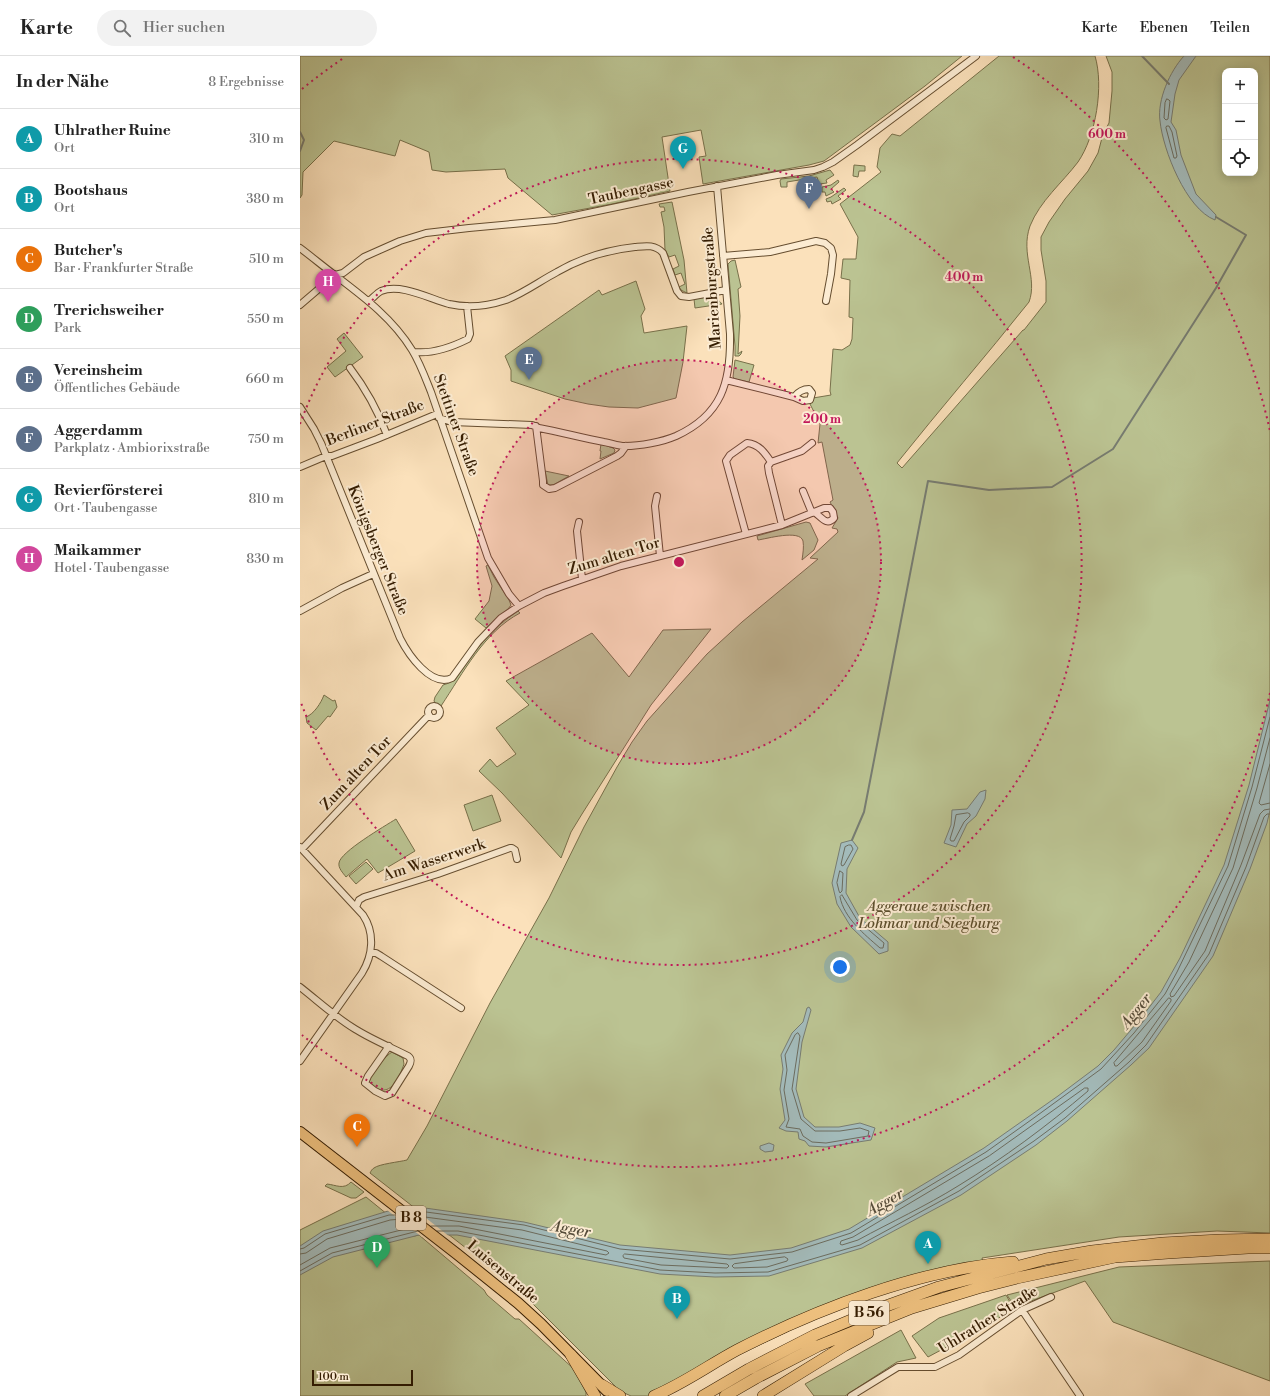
<!DOCTYPE html>
<html lang="de">
<meta charset="utf-8">
<style>
body{margin:0;font-family:"Libre Bodoni",serif;background:#f2f2f2;color:#222}
.controls{position:absolute;right:12px;top:12px;display:grid;overflow:hidden;border-radius:8px;box-shadow:0 2px 10px #0003}
.controls button{width:36px;height:36px;display:grid;place-items:center;padding:0;border:0;border-bottom:1px solid #e0e0e0;background:#fff;color:#222;font:20px sans-serif}
.scale{position:absolute;left:12px;bottom:10px;width:101px;box-sizing:border-box;padding-left:4px;border:2px solid #351d02;border-top:0;font-size:11px;line-height:14px;white-space:nowrap;color:#351d02;-webkit-text-stroke:3px #fcecd3;paint-order:stroke}
.you{position:absolute;left:540px;top:911px;width:14px;height:14px;margin:-10px;border:3px solid #fff;border-radius:50%;background:#1a73e8;box-shadow:0 0 0 6px #1a73e833}
.badge{display:grid;place-items:center;width:26px;height:26px;border-radius:50%;background:#7c3aed;color:#fff;font-size:13px;font-weight:700}
.pin{position:absolute;translate:-50% -33px;filter:drop-shadow(0 1px 2px #0008)}
.pin::after{content:'';position:absolute;top:21px;width:14px;height:12px;background:inherit;clip-path:polygon(0 0,100% 0,50% 100%)}
.list{margin:0;padding:0;list-style:none}
h2{display:flex;justify-content:space-between;align-items:center;height:52px;margin:0;padding:0 16px;font-size:17px}
h2 small{font-size:13px;font-weight:400;color:#767676}
.list li{display:grid;grid-template-columns:26px 1fr auto;gap:12px;align-items:center;box-sizing:border-box;height:60px;padding:0 16px;border-top:1px solid #e0e0e0}
.list b{display:block;font-size:15px;white-space:nowrap}
.list p{margin:0;font-size:13px;white-space:nowrap;color:#767676}
.list em{font-size:13px;font-style:normal;color:#767676}
.icon{flex:none;width:22px;height:22px;fill:none;stroke:currentColor;stroke-width:2;stroke-linecap:round;stroke-linejoin:round}
.map{position:relative;flex:none;width:970px;height:1340px;overflow:hidden}
header{display:flex;align-items:center;gap:24px;box-sizing:border-box;height:56px;padding:0 20px;background:#fff;border-bottom:1px solid #e0e0e0}
header strong{font-size:19px}
nav{display:flex;gap:22px;margin-inline-start:auto;font-size:14px}
.search{width:280px;height:36px;background:#f2f2f2;display:flex;align-items:center;gap:10px;box-sizing:border-box;padding:0 14px;border-radius:22px;color:#767676;font-size:15px}
main{display:flex}
aside{flex:1;background:#fff}
.map>svg:first-child{display:block}
.green{fill:#bbc392;stroke:#78704a;fill-rule:evenodd}
.water{fill:#a3bbbb;stroke:#777c71}
.pier{fill:#fbe1bb}
.lines{fill:none;stroke-linecap:round;stroke-linejoin:round}
.shore{stroke:#6c6c5e;stroke-width:1}
.stream{stroke:#777c71;stroke-width:2}
.minor-casing{stroke:#664e30;stroke-width:8}
.primary-casing{stroke:#351d02;stroke-width:12}
.trunk-casing{stroke:#351d02;stroke-width:12}
.minor{stroke:#fcecd3;stroke-width:6}
.primary{stroke:#eec07e;stroke-width:10}
.trunk{stroke:#eec07e;stroke-width:11}
.ring{fill:none;stroke:#c2185b;stroke-width:2;stroke-dasharray:2 4}
.labels{text-anchor:middle;dominant-baseline:central;stroke-width:4;stroke-linejoin:round;paint-order:stroke}
.shield{fill:#fcecd3;stroke:#715b41;stroke-width:1}
.shield-label{font-size:14px;font-weight:bold;fill:#351d02}
.street-label{font-size:15px;fill:#351d02;stroke:#fcecd3}
.park-label{font-size:15px;font-style:italic;fill:#5d4f2d;stroke:#fcecd3}
.water-label{font-size:16px;font-style:italic;fill:#564c3a;stroke:#fcecd3}
.centre{fill:#c2185b;stroke:#fcecd3;stroke-width:2}
.ring-label{font-size:12px;text-anchor:middle;font-weight:bold;fill:#c2185b;stroke:#fcecd3;stroke-width:4;stroke-linejoin:round;paint-order:stroke}
</style>
<header>
<strong>Karte</strong>
<div class="search"><svg class="icon" aria-label="search" viewBox="0 0 24 24"><circle cx="10" cy="10" r="6"/><path d="M15 15l6 6"/></svg>Hier suchen</div>
<nav><a>Karte</a><a>Ebenen</a><a>Teilen</a></nav>
</header>
<main>
<aside>
<h2>In der Nähe<small>8 Ergebnisse</small></h2>
<ul class="list">
<li><span class="badge" style="background:#0f9aa8">A</span><div><b>Uhlrather Ruine</b><p>Ort</p></div><em>310 m</em></li>
<li><span class="badge" style="background:#0f9aa8">B</span><div><b>Bootshaus</b><p>Ort</p></div><em>380 m</em></li>
<li><span class="badge" style="background:#e8710a">C</span><div><b>Butcher's</b><p>Bar · Frankfurter Straße</p></div><em>510 m</em></li>
<li><span class="badge" style="background:#2e9e5b">D</span><div><b>Trerichsweiher</b><p>Park</p></div><em>550 m</em></li>
<li><span class="badge" style="background:#5c6f8a">E</span><div><b>Vereinsheim</b><p>Öffentliches Gebäude</p></div><em>660 m</em></li>
<li><span class="badge" style="background:#5c6f8a">F</span><div><b>Aggerdamm</b><p>Parkplatz · Ambiorixstraße</p></div><em>750 m</em></li>
<li><span class="badge" style="background:#0f9aa8">G</span><div><b>Revierförsterei</b><p>Ort · Taubengasse</p></div><em>810 m</em></li>
<li><span class="badge" style="background:#d1479c">H</span><div><b>Maikammer</b><p>Hotel · Taubengasse</p></div><em>830 m</em></li>
</ul>
</aside>
<div class="map">
<svg width="970" height="1340" viewBox="0 0 970 1340">
<rect width="100%" height="100%" fill="#fbe1bb"/>
<filter id="stains"><feTurbulence type="fractalNoise" baseFrequency=".005" numOctaves="4"/><feColorMatrix values="0 0 0 0 .2 0 0 0 0 .09 0 0 0 0 .02 0 0 0 .5 -.17"/></filter>
<radialGradient id="worn" r=".72"><stop offset=".6" stop-color="#630" stop-opacity="0"/><stop offset="1" stop-color="#630" stop-opacity=".3"/></radialGradient>
<path class="green" d="M0,0H662L625,30L524,105L509,109L403,128L399,101L406,100L401,74L362,81L370,135L312,148L252,159L208,122L205,113L146,116L132,114L129,96L100,84L95,100L34,85L3,116L2,139L0,142Z
M699,0H795C804,30 796,80 778,106C762,127 740,145 730,170C720,198 738,222 729,246C686,300 640,353 597,407L602,412L723,274H724L746,246V225L741,194V181L749,166L765,143L788,115L798,97L803,78L809,67L812,35V16L806,0H970V1177L917,1175L819,1181L682,1202L683,1206L576,1233L353,1340H331L320,1335L217,1232L70,1117C71,1115 72,1113 74,1112C79,1108 99,1106 107,1104L127,1070L190,947L249,842L284,771L317,711L332,686L347,665L407,598L442,566L518,503L510,502L538,476L537,473L532,472L538,462L530,446L533,444L522,386L518,387L520,368L509,346L513,342L531,339L530,335L533,293L542,294L550,289L552,283L553,262L549,261L550,224L541,222L543,203H556L558,181L540,148L581,116L577,111L580,92L592,78L600,80ZM925,15H955V117H925Z
M554,109L565,110V115H559L558,121L553,120Z
M530,114L534,119L526,124L527,127L519,128L517,121L487,126V131H481L480,125L481,123L509,120Z
M538,124L539,126L531,133L534,136L526,140L525,136H522V131L531,129Z
M544,132L546,134L538,140L541,143L532,148L531,145L527,146L526,143L531,141Z
M372,146L384,204L387,237L381,234L379,231L385,228L381,217L375,219L373,213L379,210L375,199L369,201L365,194L364,171L361,156L365,155L364,151H360L359,148Z
M435,204L441,231L438,233L440,260L438,298L442,295L441,298L439,300H435V290L428,208L431,205Z
M336,225L345,253L341,260L344,277L387,270L383,306L376,342L338,352L309,351L288,348L265,343L211,325V314L205,300L299,234L302,239Z
M408,241C414,241 418,243 422,248L395,252L394,243Z
M44,277L63,301L35,321L27,311L46,295L37,283Z
M435,304L454,309L449,326L435,323L433,321Z
M301,388L313,392L315,394L314,397L300,403L301,395H300Z
M245,415L269,420L253,429H248Z
M506,466L510,467L518,484L514,494L502,504C503,497 504,491 503,485C500,473 466,483 458,484L457,480Z
M188,509L194,521L209,544L211,549L208,553L186,572L175,563L189,545L192,530L186,510Z
M218,555L220,557C184,576 163,617 141,650L136,648L134,645L135,641L143,629L149,627L155,624C173,597 191,572 218,555Z
M411,573L351,649L282,758L271,776L261,802L202,737L179,715L190,703L197,711L216,698L196,672L229,649L206,625L292,577L329,621L363,574Z
M24,639L33,645L35,644L37,651L30,661L28,660L16,674L7,667L6,661C14,658 21,647 24,639Z
M192,739L201,765L173,775L164,749Z
M96,763L115,795L78,817L67,803L46,821C43,817 38,812 39,807C40,796 85,770 96,763Z
M66,806L73,813L56,828L49,820Z
M92,996L103,1002L104,1008C100,1020 91,1041 76,1032C73,1030 71,1028 69,1025C71,1018 86,999 92,996Z
M51,1126L64,1136L56,1142H51L25,1130L27,1128C36,1129 44,1134 51,1126Z
M66,1141L114,1180L119,1179L184,1234L187,1239L215,1263H219L275,1314L286,1336V1340H0V1174Z
M970,1205V1325L813,1266L785,1225L715,1251L707,1239L819,1211Z
M706,1239L713,1251L695,1265L628,1301L612,1280L639,1262Z
M601,1274L616,1302L597,1306L545,1340H514L505,1328Z"/>
<path class="water" d="M884,0H896L879,24L875,38L871,66L876,74L881,99L896,138L916,159L915,164C886,153 863,94 860,65C857,44 870,15 884,0Z
M970,644V754L967,767L950,813L913,900L849,992L831,1009L767,1065L736,1089L661,1139L562,1192L469,1220L415,1221L360,1218L157,1179H119L33,1201L0,1219V1190L23,1175L88,1155L125,1152L224,1166L320,1189L430,1199L491,1192L549,1173L684,1092L758,1040L798,1010L814,994L841,962L861,936L880,902L924,809L949,729Z
M686,734L685,743L676,760L667,768L656,791L644,787L651,769L652,754L667,753L680,736Z
M552,784L558,792L547,813L546,837L560,862L588,886V895L579,898L551,871L537,848L532,827L541,787Z
M509,951L511,954L502,986L496,1033L504,1061L515,1071H539L560,1067L575,1072L571,1084L526,1091L509,1090L505,1085L499,1083L498,1076L486,1075L479,1072L485,1064L480,1033L483,1013L481,999L492,977L503,966L507,952Z
M469,1087L474,1089L473,1095L465,1096L460,1093V1090Z"/>
<path class="pier" d="M112,1151L150,1181H122L87,1154Z"/>
<g class="lines">
<path class="shore" d="M867,43L869,44L870,45L868,63L866,64L864,62L865,47Z
M867,70H869L872,76L877,100L876,102H874L866,72Z
M970,682L957,732L933,812L889,906L870,938L871,941L874,940L905,895L941,809L960,758L964,754L970,753
M970,708L959,747L961,749L970,747
M668,757L670,758V760L664,766L654,785H651L650,783L654,770L656,759Z
M549,789H551L553,793L544,809L542,810L541,808L545,791Z
M540,815L543,817L542,835L540,837L539,835L537,827Z
M542,839L557,864L584,887L583,892H580C564,878 544,862 540,841Z
M869,942L871,943V945L842,986L817,1010H815L814,1007Z
M498,977L500,980L492,1033L501,1063L515,1075H540L560,1072L569,1075L568,1080L526,1087L512,1086L503,1080L500,1073L486,1071L489,1063L484,1034L487,1014L485,999L495,979Z
M785,1032H788V1035C747,1070 704,1102 658,1130C626,1150 591,1166 558,1184L542,1189L540,1188L541,1185L553,1181L689,1100Z
M114,1157L126,1156L224,1169L320,1193L430,1203L492,1196L551,1177L686,1096L731,1064L801,1013L834,977L865,938L877,916L928,810L952,731L970,661
M120,1162L125,1161L222,1174L307,1195L309,1197L306,1199L159,1170H131
M137,1175H158L360,1214L415,1217L468,1216L560,1189L659,1135L734,1085L765,1062L829,1006L846,989L909,898L946,811L964,761L967,758H970
M0,1193L4,1192L25,1178L89,1159H96
M0,1198L6,1197L27,1183L90,1164L102,1163
M325,1198L427,1208L429,1210L427,1212L361,1209L324,1202L323,1200Z
M485,1201L488,1203L487,1205L467,1211L434,1212L432,1210L434,1208Z
M0,1209L30,1192L113,1171
M0,1215L32,1197L118,1175"/>
<path class="stream" d="M842,0L869,28
M0,76L4,84L0,95
M552,784L564,756L628,425L689,434L752,431L813,393L916,232L946,179L916,161"/>
<defs>
<path id="minor" d="M0,192C12,201 24,211 36,220C65,242 93,263 112,294C120,307 125,321 131,336L188,502L209,538L219,550
M423,200L470,196L516,185L525,187L531,192L533,199L531,218L526,245
M69,245C73,242 77,237 81,235C101,227 130,243 149,248C167,252 188,250 206,244C224,237 240,225 257,216C281,202 307,194 335,191C345,190 355,188 363,197L377,235L381,240L389,241L426,234
M0,249L35,219L43,217L64,201L100,185L126,177L169,172L255,164L388,136L477,119L514,114L523,111L533,106L557,89L676,0
M114,296C132,298 152,291 168,283L170,278L167,250
M50,312C66,333 78,355 87,379
M426,324L494,341L503,345L510,344L512,337L509,333C502,333 498,336 494,341
M0,351L14,373L21,387L100,582C108,598 131,632 152,622L178,586L201,562L219,550L244,537L263,530L321,510L482,469L524,452H530L533,456L534,462C526,471 521,460 514,456
M139,362L152,366L232,369L239,372C261,376 282,382 304,386C311,387 318,390 325,390C340,390 362,386 376,380C422,359 431,326 430,278L417,130
M236,370L243,425V429L249,433L255,432L317,400L321,397L326,390
M471,406L468,410L469,417L482,469
M471,406L502,395L512,387
M0,411L26,400H32L77,383L137,358
M503,435L512,457
M357,440L355,450L360,500
M279,466L277,475L282,523
M446,478L426,405L430,399L447,387C459,388 465,397 471,406
M0,555L42,532L73,518
M128 656a6 6 0 1 1 12 0a6 6 0 1 1-12 0Z
M0,791L63,859C75,877 73,899 62,917L0,1005
M2,793L129,659
M56,851L59,844L64,841L138,818L210,792H212L215,794L217,803
M70,897H76L81,900L161,952
M0,931C18,945 35,961 55,973C71,983 90,991 108,1000C112,1003 111,1006 109,1010L92,1037L85,1040L75,1035L65,1027L68,1020L89,990
M722,1254L780,1340
M551,1340L598,1311H635L659,1299L722,1254L751,1241"/>
<path id="primary" d="M0,1076L157,1198L218,1247L241,1268L307,1335"/>
<path id="trunk" d="M271,1299L295,1340
M302,1329L320,1340
M354,1340C383,1328 409,1309 437,1294C519,1252 621,1213 713,1206
M403,1340L449,1313L515,1279L575,1254L639,1231L746,1203L792,1195L863,1187L920,1184L970,1183
M425,1340L456,1322L518,1290L612,1252L678,1232L717,1222L815,1201L868,1197L948,1192H970
M463,1340L544,1290L568,1277"/>
</defs>
<use href="#minor" class="minor-casing"/>
<use href="#primary" class="primary-casing"/>
<use href="#trunk" class="trunk-casing"/>
<use href="#minor" class="minor"/>
<use href="#primary" class="primary"/>
<use href="#trunk" class="trunk"/>
</g>
<circle cx="379" cy="506" r="202" fill="#c2185b" fill-opacity=".12"/>
<g class="ring">
<circle cx="379" cy="506" r="202"/>
<path d="M0 368A403 403 0 1 1 0 644"/>
<path d="M970 637A605 605 0 0 1 2 979M2 33A605 605 0 0 1 45 1M713 1A605 605 0 0 1 970 375"/>
</g>
<g class="labels">
<g class="shield">
<rect x="96" y="1150" width="30" height="24" rx="3"/>
<rect x="549" y="1245" width="40" height="24" rx="3"/>
</g>
<g class="shield-label">
<text x="111" y="1162">B 8</text>
<text x="569" y="1257">B 56</text>
</g>
<g class="street-label">
<text transform="translate(331 135) rotate(-12)">Taubengasse</text>
<text transform="translate(412 232) rotate(-94)">Marienburgstraße</text>
<text transform="translate(75 367) rotate(-21)">Berliner Straße</text>
<text transform="translate(156 369) rotate(70)">Stettiner Straße</text>
<text transform="translate(78 494) rotate(68)">Königsberger Straße</text>
<text transform="translate(314 500) rotate(-17)">Zum alten Tor</text>
<text transform="translate(56 717) rotate(-47)">Zum alten Tor</text>
<text transform="translate(134 804) rotate(-18)">Am Wasserwerk</text>
<text transform="translate(203 1216) rotate(40)">Luisenstraße</text>
<text transform="translate(688 1264) rotate(-32)">Uhlrather Straße</text>
</g>
<g class="park-label">
<text x="629" y="850">Aggeraue zwischen<tspan x="629" dy="17">Lohmar und Siegburg</tspan></text>
</g>
<g class="water-label">
<text transform="translate(836 955) rotate(-51)">Agger</text>
<text transform="translate(585 1146) rotate(-29)">Agger</text>
<text transform="translate(271 1173) rotate(10)">Agger</text>
</g>
</g>
<circle cx="379" cy="506" r="6" class="centre"/>
<g class="ring-label">
<text x="807" y="82">600 m</text>
<text x="664" y="225">400 m</text>
<text x="522" y="367">200 m</text>
</g>
<rect width="100%" height="100%" filter="url(#stains)"/>
<rect width="100%" height="100%" fill="url(#worn)"/>
</svg>
<div class="controls">
<button>+</button>
<button>−</button>
<button><svg class="icon" aria-label="locate" viewBox="0 0 24 24"><circle cx="12" cy="12" r="6"/><path d="M12 2v4M12 18v4M2 12h4M18 12h4"/></svg></button>
</div>
<div class="scale">100 m</div>
<div class="you"></div>
<div class="pin badge" style="left:628px;top:1208px;background:#0f9aa8">A</div>
<div class="pin badge" style="left:377px;top:1263px;background:#0f9aa8">B</div>
<div class="pin badge" style="left:57px;top:1091px;background:#e8710a">C</div>
<div class="pin badge" style="left:77px;top:1212px;background:#2e9e5b">D</div>
<div class="pin badge" style="left:229px;top:324px;background:#5c6f8a">E</div>
<div class="pin badge" style="left:509px;top:153px;background:#5c6f8a">F</div>
<div class="pin badge" style="left:383px;top:113px;background:#0f9aa8">G</div>
<div class="pin badge" style="left:28px;top:246px;background:#d1479c">H</div>
</div>
</main>
